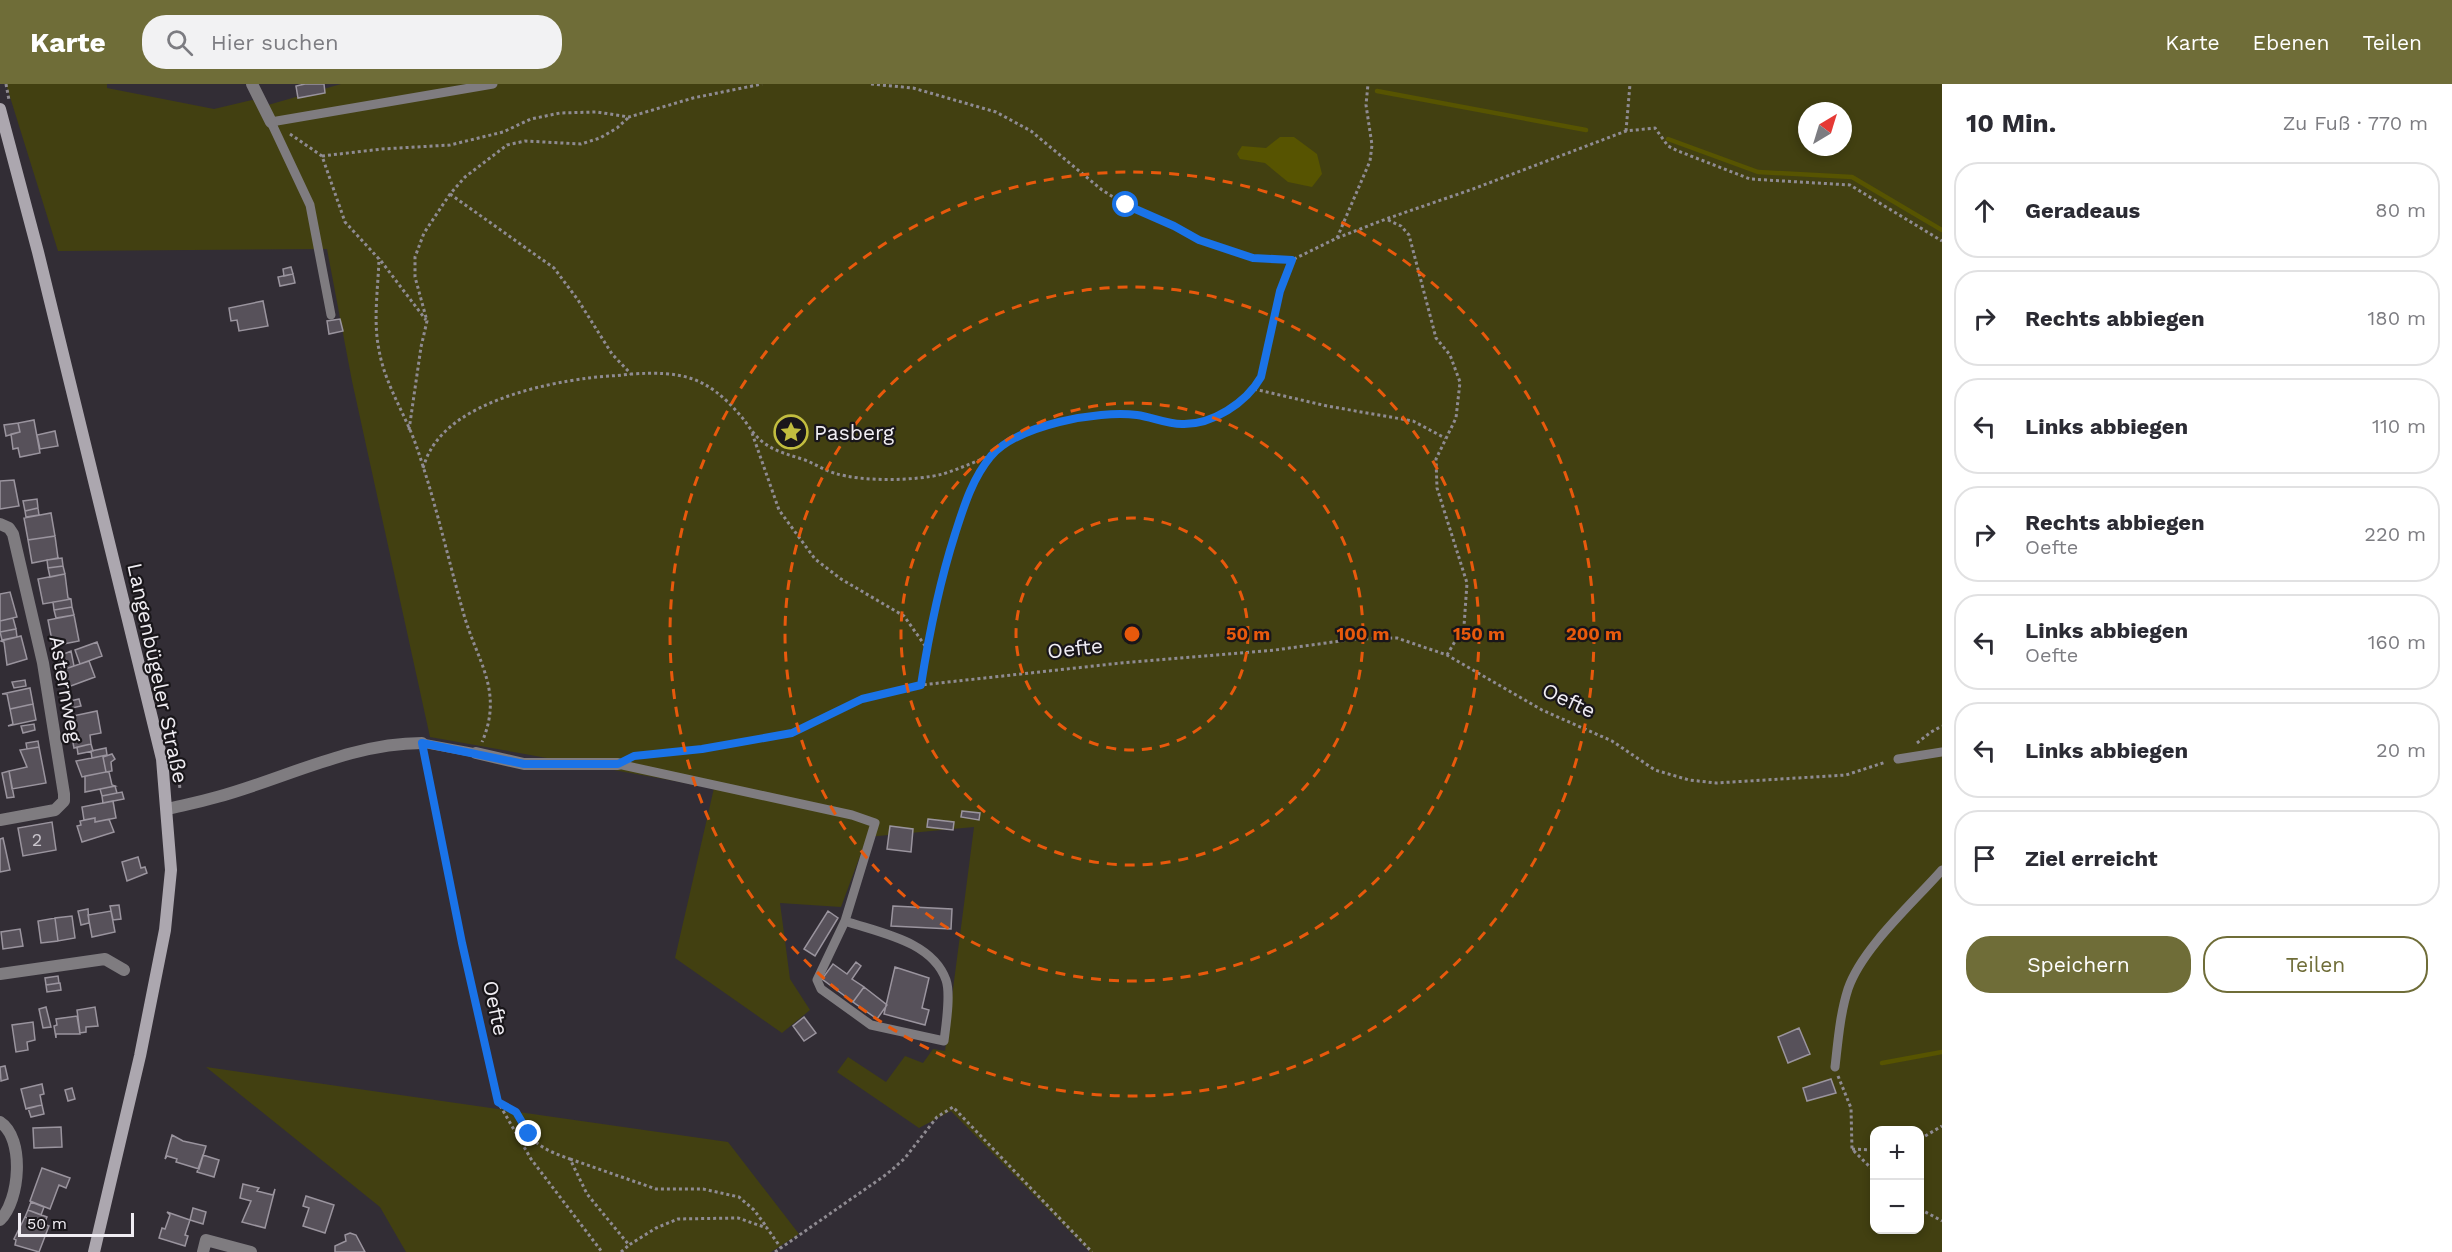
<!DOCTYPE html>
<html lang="de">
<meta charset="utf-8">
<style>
body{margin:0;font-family:"Work Sans",sans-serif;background:#f2f2f3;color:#2b2b33}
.controls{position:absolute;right:18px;bottom:18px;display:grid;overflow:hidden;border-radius:12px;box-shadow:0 3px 9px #0003}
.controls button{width:54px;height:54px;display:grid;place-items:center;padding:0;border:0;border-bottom:2px solid #e1e1e2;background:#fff;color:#2b2b33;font:30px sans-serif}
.compass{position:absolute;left:1798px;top:18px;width:54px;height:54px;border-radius:50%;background:#fff;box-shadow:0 3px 9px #0003;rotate:38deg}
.scale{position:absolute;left:18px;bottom:15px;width:116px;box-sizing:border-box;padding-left:6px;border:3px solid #f0edf3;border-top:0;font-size:16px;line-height:21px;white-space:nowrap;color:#f0edf3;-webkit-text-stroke:4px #19161a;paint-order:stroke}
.stop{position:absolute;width:18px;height:18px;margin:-14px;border:4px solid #1a73e8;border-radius:50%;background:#fff}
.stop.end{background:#1a73e8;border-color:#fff;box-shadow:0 2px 6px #0008}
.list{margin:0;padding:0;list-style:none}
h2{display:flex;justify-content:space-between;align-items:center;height:78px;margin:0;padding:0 24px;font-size:26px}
h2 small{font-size:20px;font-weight:400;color:#7c7c81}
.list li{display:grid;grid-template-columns:39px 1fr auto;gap:18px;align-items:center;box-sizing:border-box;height:96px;margin:0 12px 12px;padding:0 12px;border:2px solid #e1e1e2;border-radius:24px}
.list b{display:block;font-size:22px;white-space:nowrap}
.list p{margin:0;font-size:20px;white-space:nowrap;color:#7c7c81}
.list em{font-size:20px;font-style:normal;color:#7c7c81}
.actions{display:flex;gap:12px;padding:18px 24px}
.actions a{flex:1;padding:14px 0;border:2px solid #6f6d38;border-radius:24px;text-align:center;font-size:21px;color:#6f6d38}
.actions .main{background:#6f6d38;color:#fff}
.icon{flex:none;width:33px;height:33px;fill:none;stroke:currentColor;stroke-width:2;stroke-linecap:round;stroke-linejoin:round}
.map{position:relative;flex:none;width:1942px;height:1168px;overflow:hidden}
header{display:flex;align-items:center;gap:36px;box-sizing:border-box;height:84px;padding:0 30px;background:#6f6d38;color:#fff}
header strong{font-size:28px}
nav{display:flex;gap:33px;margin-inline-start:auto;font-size:21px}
.search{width:420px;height:54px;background:#f2f2f3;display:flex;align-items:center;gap:15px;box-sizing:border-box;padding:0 21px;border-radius:24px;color:#7c7c81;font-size:22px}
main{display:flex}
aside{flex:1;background:#fff}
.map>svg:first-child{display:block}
.green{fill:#424011;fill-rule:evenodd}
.water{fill:#575401}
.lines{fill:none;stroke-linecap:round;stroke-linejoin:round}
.stream{stroke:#575401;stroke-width:4.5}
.building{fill:#57515a;stroke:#9a949e;stroke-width:1.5}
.path{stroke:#8f8b92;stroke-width:3;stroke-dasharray:3 3;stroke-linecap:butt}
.service{stroke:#7f7c80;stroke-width:9}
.minor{stroke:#7f7c80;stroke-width:12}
.secondary{stroke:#aca7af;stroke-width:12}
.route{stroke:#1a73e8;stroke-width:8}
.ring{fill:none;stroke:#e8590c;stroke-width:3;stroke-dasharray:10 8}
.labels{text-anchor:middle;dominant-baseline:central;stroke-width:4.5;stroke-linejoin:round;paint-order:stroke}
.number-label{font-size:18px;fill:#cac6cd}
.poi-label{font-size:21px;fill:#f0edf3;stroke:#19161a;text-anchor:start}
.street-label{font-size:21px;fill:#f0edf3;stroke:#19161a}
.centre{fill:#e8590c;stroke:#19161a;stroke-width:3}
.ring-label{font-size:18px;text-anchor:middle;font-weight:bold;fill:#e8590c;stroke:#19161a;stroke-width:4.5;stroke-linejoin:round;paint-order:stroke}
</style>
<header>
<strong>Karte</strong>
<div class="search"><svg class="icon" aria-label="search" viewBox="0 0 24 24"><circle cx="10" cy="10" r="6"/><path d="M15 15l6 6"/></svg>Hier suchen</div>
<nav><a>Karte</a><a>Ebenen</a><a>Teilen</a></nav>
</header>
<main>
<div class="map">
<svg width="1942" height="1168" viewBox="0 0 1942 1168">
<rect width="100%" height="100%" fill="#322d35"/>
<path class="green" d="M6,0H107V4L214,25L252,16L268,21L341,0H1942V1168H1090L951,1027L919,1044L837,988L848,973L886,998L905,972L923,979L933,965L945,967L974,743L867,753L841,823L780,819L790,895L810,926L782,949L675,874L714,704L430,653L352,297L327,165L58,167ZM1807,27H1843V63H1807ZM1874,1046H1920V1146H1874Z
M206,983L728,1058L799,1150L771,1168H406L380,1123Z"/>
<path class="water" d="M1280,53H1294L1317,70L1322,90L1312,103L1288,98L1265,79L1240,75L1237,70L1242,62L1266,64Z"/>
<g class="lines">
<path class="stream" d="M1377,7L1586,46
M1668,55L1758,88L1852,93L1942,146
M1882,979L1942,968"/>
</g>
<path class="building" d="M305,0H324L325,9L298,14L296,2Z
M291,183L293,190L284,192L283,185Z
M293,190L295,199L280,202L278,193Z
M263,217L268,242L239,247L237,236L231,237L229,224Z
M340,235L343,247L329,250L327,237Z
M34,336L40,369L20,373L18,364L13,365L11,350L20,348L18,339Z
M18,339L20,348L6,352L4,341Z
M55,347L58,362L40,365L37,351Z
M14,396L19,422L0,425V397Z
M37,415L38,424L25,427L23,417Z
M38,424L39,431L26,433L25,427Z
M51,429L55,452L28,456L24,434Z
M55,452L58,474L32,479L28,456Z
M62,474L63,482L48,484L47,476Z
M63,482L65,490L50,493L48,484Z
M65,490L68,514L71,515L43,520L38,495Z
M10,508L17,533L0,537V510Z
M71,515L72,523L54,526L53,518Z
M72,523L74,531L56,534L54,526Z
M74,531L79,557L53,562L48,536Z
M13,534L16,545L0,548V537Z
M16,545L17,553L2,556L0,548Z
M21,552L27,575L7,581L4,558L1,557Z
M97,558L102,572L80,580L75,566Z
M71,567L74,582L62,586L57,573Z
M89,577L95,593L68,603L62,586Z
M25,596L26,602L14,604L12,598Z
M30,604L33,620L10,625L7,610H2Z
M79,615L81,622L67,625L66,618Z
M33,620L36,636L8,642L13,640L10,625Z
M97,627L101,649L90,651L91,660L74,664L68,633Z
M34,640L35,646L23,649L21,642Z
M38,657L39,663L27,665L26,659Z
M91,660L93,667L78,670L77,663Z
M39,663L46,699L12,705L9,687L27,683L20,666Z
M106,664L107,671L92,674L91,667Z
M112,670L115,675L111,678L112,687L106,688L103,673Z
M107,671L103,673L106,688L82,693L76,677Z
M9,687L14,713L7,714L2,689Z
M106,688H109L112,701L115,702L85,708V692Z
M115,702L117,709L102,712L100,705Z
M122,708L124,715L103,719L102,712Z
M113,717L116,734L95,738V734L84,736L82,723Z
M962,727L980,729L979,736L961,733Z
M95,734V738L109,735L114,748L82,758L77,742L81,741L80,737Z
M928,735L954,738L953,746L927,743Z
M52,738L56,766L23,772L18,744Z
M890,742L913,745L911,768L887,765Z
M3,754L10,786L0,788V755Z
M138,773L141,784L145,783L147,789L127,797L122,778Z
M119,821L121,835L113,836L110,822Z
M893,822L952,825L951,845L891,842Z
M88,825L89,839L81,841L78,827Z
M111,827L115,848L92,853L88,831Z
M828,827L838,834L815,872L804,865Z
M72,832L75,854L58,857L55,834Z
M55,834L58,857L41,859L38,837Z
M20,845L23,862L3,865L1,848Z
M856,878L861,882L852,895L864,903L853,918L822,895L833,880L847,890Z
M895,883L929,894L922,924L929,926L925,941L884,930Z
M58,892L59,899L46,901L45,894Z
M60,899L61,906L47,908L46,901Z
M864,903L887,921L877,935L853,918Z
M46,923L51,943L43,944L39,925Z
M95,923L98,942L86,943V948L80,949L77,926Z
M77,932L80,950H56V954L54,942L57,941L56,935Z
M804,933L816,949L804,957L793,942Z
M33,938L35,956L27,958L28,966L16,968L12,941Z
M1799,944L1810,970L1788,979L1778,953Z
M5,982L8,995L1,997L0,983Z
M1831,995L1836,1009L1807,1017L1803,1004Z
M42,1000L44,1010L40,1011L42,1021L26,1025L21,1005Z
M72,1004L75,1015L68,1017L65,1006Z
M42,1021L44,1030L31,1033L28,1024Z
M61,1043L62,1063L34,1064L33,1044Z
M172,1051L183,1057L206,1062L199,1085L176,1078L177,1075L167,1072L165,1075Z
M203,1071L219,1076L214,1093L197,1088Z
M42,1084L70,1094L66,1104L59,1101L50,1125L30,1117Z
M243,1100L259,1104L257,1107L273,1111L275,1105L265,1144L242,1138L251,1117L240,1114Z
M306,1112L334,1121L325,1149L303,1142L309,1124L303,1122Z
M31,1118L44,1123L41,1131L28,1126Z
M193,1124L206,1128L203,1140L190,1136Z
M28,1126L47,1133L44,1140L25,1133Z
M167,1128L190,1136L185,1151L188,1152L185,1162L159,1154L162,1144L165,1145L170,1131Z
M25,1133L49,1142L39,1168L15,1161L16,1156L14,1155Z
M350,1149L356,1151L365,1168H335V1162L346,1157L345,1151Z"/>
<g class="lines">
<path class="path" d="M6,0L9,16
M871,0L913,4L996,28L1031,47L1102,106L1126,121L1174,142L1199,156L1229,167L1253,173L1292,176L1337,154L1386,135L1473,105L1626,47L1655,44L1668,62L1678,67L1750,95L1850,101L1942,157
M1626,47L1630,0
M290,50L322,72L345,138L379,175C378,205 373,237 379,266C385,301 406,331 417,364C436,419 448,475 464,531C477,577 504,607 482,658
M322,72L382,65L450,61L503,48L531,35L560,29L597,28L629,33L693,14L762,0
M450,110L554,184L578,216L612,270L631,290C682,287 706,292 740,331C748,340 753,351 764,359C776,368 790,371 805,376C815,380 824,386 834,389C862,398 915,397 943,390C959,385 974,378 990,372
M1388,136L1401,142L1409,151L1436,254L1450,271L1460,298L1456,334L1436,375L1437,404L1467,499L1464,542L1447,571
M1337,154L1370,77L1372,61L1366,21L1368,0
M381,177L426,236
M1254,305L1327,322L1413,337L1445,354
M409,346L421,263L427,237L415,193V173L424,149L450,110L465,93L507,61L525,57L581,60L600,54L617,44L629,33
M752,349L779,426L815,475L841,495L904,532L926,563
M423,384C425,378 427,372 430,367C456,319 540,300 589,294C603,292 617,292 631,290
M921,601C929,550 939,500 955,450C964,422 972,395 991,372C1019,341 1097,326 1137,331C1152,333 1166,340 1182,340C1212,341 1245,319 1261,293L1280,207L1292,176
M1917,659L1931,648L1942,642
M424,670L462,859L498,1018L531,1075L602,1168
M641,672L702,665L792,649L862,615L921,601L1121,579L1275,566L1355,555L1397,554L1447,571L1542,626L1612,657L1655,686L1689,696L1716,699L1846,691L1886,678
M178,683L180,706
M1838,992L1851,1024L1852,1065L1874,1087
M500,1019C517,1026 519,1036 529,1050C538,1064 556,1070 570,1075L587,1110L629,1161L656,1144L678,1135L738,1134L767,1144L781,1164
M1920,1055L1942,1042
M1852,1065L1874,1066
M570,1075L656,1105H703L739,1113L754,1126L766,1142
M1920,1125L1942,1137
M621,1168L629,1161
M775,1168L887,1090L905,1074L937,1033L953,1023L1092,1168"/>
<path class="service" d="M331,231L310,121L271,38L493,0
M422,659L476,669
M1898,675L1942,668
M618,680L852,731L875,739L845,837L817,896L821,905L871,941L944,957C946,941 951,910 946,896C932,857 880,849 845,837
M1835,983C1838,957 1840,930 1848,905C1862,864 1913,819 1942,786"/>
<path class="minor" d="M252,0L271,38
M0,440L9,444L13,450L43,579L64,710V717L55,726L0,736
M476,669L524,680H618
M167,725C184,721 200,718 217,713C284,695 351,659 422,659
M0,890L105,875L124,886
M0,1038C25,1054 20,1117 0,1136
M203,1168L206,1156L251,1168"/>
<path class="secondary" d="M0,25L38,168L162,675L171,786L165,846L140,972L94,1168"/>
</g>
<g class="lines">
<path class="route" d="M529,1050L516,1028L498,1018L462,859L422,659L524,680H618L634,672L702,665L792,649L862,615L921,601C929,550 939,500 955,450C964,422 972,395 991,372C1018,341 1097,326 1137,331C1152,333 1166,340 1182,340C1212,341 1246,319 1261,293L1280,207L1292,176L1253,174L1199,156L1174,142L1126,121"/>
</g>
<g class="ring">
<circle cx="1132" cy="550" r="116"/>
<circle cx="1132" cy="550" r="231"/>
<circle cx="1132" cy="550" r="347"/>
<circle cx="1132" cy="550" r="462"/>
</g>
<defs>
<symbol id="sight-ring" viewBox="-11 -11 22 22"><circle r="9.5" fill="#19161a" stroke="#c2bd3f" stroke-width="1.5"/><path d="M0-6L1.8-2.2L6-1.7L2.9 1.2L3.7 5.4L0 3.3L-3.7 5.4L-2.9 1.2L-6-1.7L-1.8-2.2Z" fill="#c2bd3f"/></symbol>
</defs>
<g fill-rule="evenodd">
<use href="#sight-ring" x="772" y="329" width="38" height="38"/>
</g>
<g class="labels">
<g class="number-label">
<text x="37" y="755">2</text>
</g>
<g class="poi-label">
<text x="814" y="348">Pasberg</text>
</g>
<g class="street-label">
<text transform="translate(1075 564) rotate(-6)">Oefte</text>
<text transform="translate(158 589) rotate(78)">Langenbügeler Straße</text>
<text transform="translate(66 605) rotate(80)">Asternweg</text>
<text transform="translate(1569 616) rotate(25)">Oefte</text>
<text transform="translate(496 924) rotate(78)">Oefte</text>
</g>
</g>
<circle cx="1132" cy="550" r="9" class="centre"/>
<g class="ring-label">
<text x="1248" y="556">50 m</text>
<text x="1363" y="556">100 m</text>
<text x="1479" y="556">150 m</text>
<text x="1594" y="556">200 m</text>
</g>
</svg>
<div class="controls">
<button>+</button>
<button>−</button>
</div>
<svg class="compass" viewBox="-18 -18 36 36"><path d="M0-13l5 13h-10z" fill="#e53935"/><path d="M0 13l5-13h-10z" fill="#7c7c81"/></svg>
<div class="scale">50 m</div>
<div class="stop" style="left:1126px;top:121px"></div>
<div class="stop end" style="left:529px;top:1050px"></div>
</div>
<aside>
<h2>10 Min.<small>Zu Fuß · 770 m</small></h2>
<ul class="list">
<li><svg class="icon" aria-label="ahead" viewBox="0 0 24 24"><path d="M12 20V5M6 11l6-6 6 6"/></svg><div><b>Geradeaus</b></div><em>80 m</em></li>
<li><svg class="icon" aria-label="right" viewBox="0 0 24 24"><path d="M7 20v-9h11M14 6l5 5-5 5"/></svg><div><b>Rechts abbiegen</b></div><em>180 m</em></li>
<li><svg class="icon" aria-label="left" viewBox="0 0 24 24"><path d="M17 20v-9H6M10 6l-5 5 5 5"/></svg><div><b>Links abbiegen</b></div><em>110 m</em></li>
<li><svg class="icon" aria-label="right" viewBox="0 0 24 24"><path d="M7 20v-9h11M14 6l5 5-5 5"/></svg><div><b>Rechts abbiegen</b><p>Oefte</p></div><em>220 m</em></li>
<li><svg class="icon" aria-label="left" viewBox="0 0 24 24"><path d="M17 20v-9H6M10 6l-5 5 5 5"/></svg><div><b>Links abbiegen</b><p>Oefte</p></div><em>160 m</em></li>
<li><svg class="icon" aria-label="left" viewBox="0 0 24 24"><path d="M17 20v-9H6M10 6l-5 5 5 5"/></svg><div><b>Links abbiegen</b></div><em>20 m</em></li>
<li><svg class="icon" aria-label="arrive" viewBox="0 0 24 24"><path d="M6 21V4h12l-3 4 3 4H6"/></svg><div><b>Ziel erreicht</b></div></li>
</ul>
<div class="actions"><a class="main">Speichern</a><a>Teilen</a></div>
</aside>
</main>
